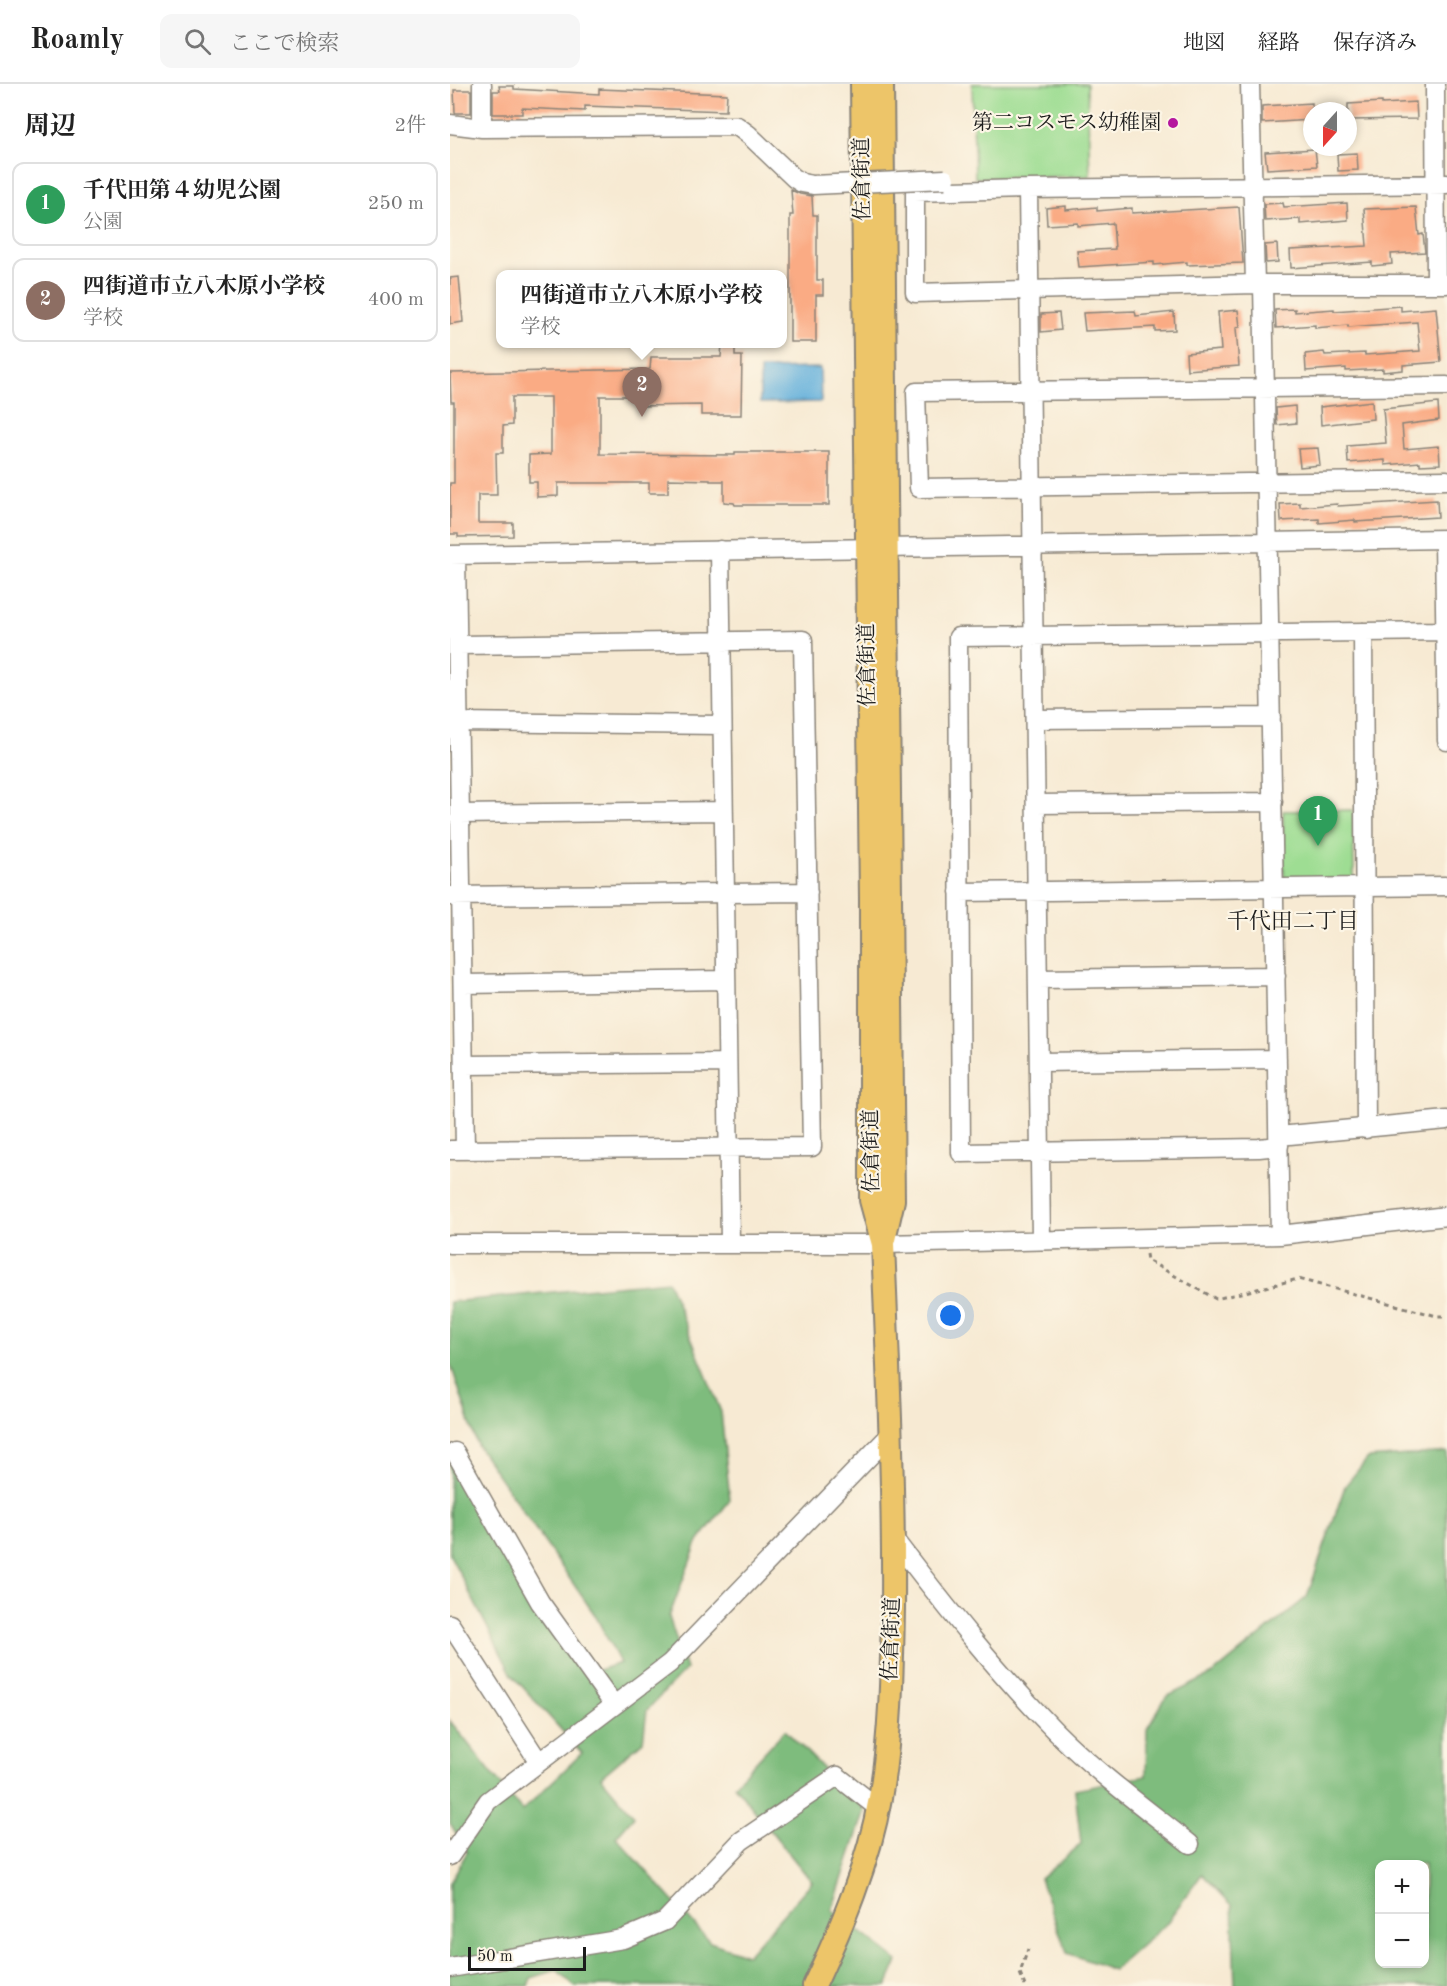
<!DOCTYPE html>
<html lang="ja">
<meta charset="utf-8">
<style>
body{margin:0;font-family:"Old Standard TT","Noto Serif JP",serif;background:#f6f6f6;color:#222}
.controls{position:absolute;right:18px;bottom:18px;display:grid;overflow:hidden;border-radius:12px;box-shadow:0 3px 9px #0003}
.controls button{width:54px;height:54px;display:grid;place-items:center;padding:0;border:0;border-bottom:2px solid #e0e0e0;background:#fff;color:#222;font:30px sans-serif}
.compass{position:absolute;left:853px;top:18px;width:54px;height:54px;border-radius:50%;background:#fff;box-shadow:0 3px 9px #0003;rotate:201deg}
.scale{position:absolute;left:18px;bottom:15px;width:118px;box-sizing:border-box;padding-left:6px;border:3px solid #1c1c1c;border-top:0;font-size:16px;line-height:21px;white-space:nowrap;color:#1c1c1c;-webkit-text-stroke:4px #fcf5e5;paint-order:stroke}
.you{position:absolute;left:501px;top:1232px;width:21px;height:21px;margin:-15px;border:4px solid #fff;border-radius:50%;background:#1a73e8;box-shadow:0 0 0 9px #1a73e833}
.badge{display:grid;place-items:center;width:39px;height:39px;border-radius:50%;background:#b5179e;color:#fff;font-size:20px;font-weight:700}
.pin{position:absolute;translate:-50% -50px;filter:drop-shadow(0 2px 3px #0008)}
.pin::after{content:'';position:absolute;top:32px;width:21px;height:18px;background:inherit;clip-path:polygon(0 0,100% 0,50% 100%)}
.popup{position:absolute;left:46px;top:186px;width:291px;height:78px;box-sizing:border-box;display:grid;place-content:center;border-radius:12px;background:#fff;filter:drop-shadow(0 2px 4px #0005);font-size:20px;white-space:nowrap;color:#767676}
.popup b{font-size:22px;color:#222}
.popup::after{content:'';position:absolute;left:50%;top:100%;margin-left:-12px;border:12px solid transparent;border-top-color:#fff}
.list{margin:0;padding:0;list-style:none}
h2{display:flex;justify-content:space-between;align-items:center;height:78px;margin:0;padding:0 24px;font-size:26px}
h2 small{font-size:20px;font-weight:400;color:#767676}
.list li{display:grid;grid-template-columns:39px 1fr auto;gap:18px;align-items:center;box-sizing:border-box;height:84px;margin:0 12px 12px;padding:0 12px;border:2px solid #e0e0e0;border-radius:12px}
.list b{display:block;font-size:22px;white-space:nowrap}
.list p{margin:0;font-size:20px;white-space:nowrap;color:#767676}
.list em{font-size:20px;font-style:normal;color:#767676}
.icon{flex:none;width:33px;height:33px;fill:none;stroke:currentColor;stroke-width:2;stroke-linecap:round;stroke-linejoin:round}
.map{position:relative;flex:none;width:997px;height:1902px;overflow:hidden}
header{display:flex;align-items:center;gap:36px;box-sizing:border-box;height:84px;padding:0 30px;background:#fff;border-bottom:2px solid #e0e0e0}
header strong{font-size:28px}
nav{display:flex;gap:33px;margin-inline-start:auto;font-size:21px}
.search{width:420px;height:54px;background:#f6f6f6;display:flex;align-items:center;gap:15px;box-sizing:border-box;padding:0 21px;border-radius:12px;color:#767676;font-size:22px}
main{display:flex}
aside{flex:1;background:#fff}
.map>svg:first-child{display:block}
.green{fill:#9edd93;stroke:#5d7c58;stroke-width:1.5}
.forest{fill:#7ebc7d;stroke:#4d6c4c;stroke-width:1.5;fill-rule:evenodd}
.water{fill:#61afdb;stroke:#3e667c;stroke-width:1.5}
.building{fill:#faab84}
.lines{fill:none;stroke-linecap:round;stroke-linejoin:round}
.minor-casing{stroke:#8a8378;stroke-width:21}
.major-casing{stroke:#8a8378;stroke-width:26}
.path{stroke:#8a8378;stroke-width:3;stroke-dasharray:4.5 4.5;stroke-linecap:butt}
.minor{stroke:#fff;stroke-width:18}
.major{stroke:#edc569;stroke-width:22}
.minor-bridge-casing{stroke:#8a8378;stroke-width:21;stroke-linecap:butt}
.minor-bridge{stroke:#fff;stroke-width:18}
.poi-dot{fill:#b5179e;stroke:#fcf5e5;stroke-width:2}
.labels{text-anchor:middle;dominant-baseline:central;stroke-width:4.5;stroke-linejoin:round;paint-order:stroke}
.poi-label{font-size:21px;fill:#1c1c1c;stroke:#fcf5e5;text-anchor:end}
.street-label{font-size:21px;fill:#1c1c1c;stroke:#fcf5e5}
.neighbourhood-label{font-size:22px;fill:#1c1c1c;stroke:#fcf5e5}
</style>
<header>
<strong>Roamly</strong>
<div class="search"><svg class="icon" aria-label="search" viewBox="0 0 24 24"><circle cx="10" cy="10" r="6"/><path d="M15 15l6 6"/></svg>ここで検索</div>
<nav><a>地図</a><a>経路</a><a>保存済み</a></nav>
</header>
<main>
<aside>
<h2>周辺<small>2件</small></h2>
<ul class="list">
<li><span class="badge" style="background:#2e9e5b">1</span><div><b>千代田第４幼児公園</b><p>公園</p></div><em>250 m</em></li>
<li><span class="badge" style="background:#8d6e63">2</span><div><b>四街道市立八木原小学校</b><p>学校</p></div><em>400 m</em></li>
</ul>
</aside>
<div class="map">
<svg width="997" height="1902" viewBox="0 0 997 1902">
<rect width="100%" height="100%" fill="#fcf5e5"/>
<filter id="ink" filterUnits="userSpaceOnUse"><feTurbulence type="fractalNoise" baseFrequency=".0167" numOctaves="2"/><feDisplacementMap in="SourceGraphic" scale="12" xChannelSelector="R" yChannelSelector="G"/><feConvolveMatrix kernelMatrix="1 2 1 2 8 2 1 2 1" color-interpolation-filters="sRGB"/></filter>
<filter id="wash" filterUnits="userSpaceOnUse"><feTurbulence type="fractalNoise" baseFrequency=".008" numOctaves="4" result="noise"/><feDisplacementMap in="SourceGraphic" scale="24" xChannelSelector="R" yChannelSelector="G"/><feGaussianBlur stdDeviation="1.35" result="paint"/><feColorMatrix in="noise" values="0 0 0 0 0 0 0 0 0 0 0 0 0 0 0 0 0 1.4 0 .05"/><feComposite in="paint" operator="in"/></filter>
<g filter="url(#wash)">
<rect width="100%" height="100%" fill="#f7ead3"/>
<path class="green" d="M522,0H637L640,92L525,94Z
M903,726L904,796H834L833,727Z"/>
<path class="forest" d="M218,1197L271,1328L280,1416L247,1459L219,1533L236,1585L197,1626L193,1657L151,1693L184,1732L166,1753L260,1858L297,1871L362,1798L284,1701L335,1646L415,1726L382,1826L448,1877L437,1902H124L107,1886L81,1894L78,1902H0V1799L17,1768L0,1739V1637L72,1727L132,1669L62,1591L0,1471V1371L136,1590L170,1579L145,1531L27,1361L0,1278V1218Z
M997,1368V1902H785L782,1821L752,1790L716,1840L664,1886L617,1869L590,1795L631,1760L625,1706L696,1692L697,1645L716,1613L763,1590L857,1513L895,1402L918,1374ZM930,1780H974V1880H930Z"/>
<path class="water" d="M370,284L371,318L310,319V285Z"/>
<g id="blocks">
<path class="building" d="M49,2H64V5L149,10V5L277,10L276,27L135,22V27L72,24V30H43V7H50Z
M4,6H21V29H5Z
M932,18V20L966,18L967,35L898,36V20Z
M862,19V36L812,39V22Z
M865,65L867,82L817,85L815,68Z
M907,69L908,86L888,87L887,70Z
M341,106L350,110L362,112L363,131H367V196H373V211H366V258H340V131H343Z
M833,119L834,123L897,119L898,136L850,140V135L815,137L814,120Z
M616,122V126L647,123V127L682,124V129L789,123L793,179L737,181V178L704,181V178L629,183L627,167L665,165L663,139L628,142V139L597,141L596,124Z
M966,123L969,151L973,150L975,168L941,170L942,180L922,182V178L841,184L840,166L917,162L914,125Z
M827,160L828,178L816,179L815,161Z
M9,193L13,238L0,240V194Z
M951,222V227L986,224L991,278L953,281V286L933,288V285L896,287V284L856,287L855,270L874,268L875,271L915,269V271L970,267L967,238L898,243V241L865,244V241L826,244L825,226L845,225V228L884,225V227Z
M788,226L790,243L786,244L789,282L737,286L736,269L771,266L768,228Z
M685,227L686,232L724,228L725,246L705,247V243L635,247L633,229Z
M609,229L611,246L591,248V230Z
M272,260H285V272H292L291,331H251V321L188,322L187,312H150V370L285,371V368H379V421H285L284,419L274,418V397H260V396L218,395V409H199V399H108V412L87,413V398H79V371L101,370V313H62V341L53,342V369H46L47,411H28V439H63V452L8,453V450H0V399H4V318H1L0,289L200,285L201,273H271Z
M922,317L923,335L871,341L870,323Z
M988,319L989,336L952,341L954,365L989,362L990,380L970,381V378L935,381V376L898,379L897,362L936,359L933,325Z
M845,322L846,339L827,341L826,324Z
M868,364L870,381L850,383L848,365Z
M987,416L988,433L905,438V436L869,439V435L831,437L830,420L850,419V423L887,420L888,422Z"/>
</g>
</g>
<g filter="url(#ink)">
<use href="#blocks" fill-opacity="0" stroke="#8a8378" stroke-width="1.5"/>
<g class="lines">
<defs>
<path id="minor" d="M32,0V44
M800,0L805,200
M985,0L986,200
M0,40L32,44L287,42L299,51
M997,100L578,105L465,108V209L805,200H997
M578,105L591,1155
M813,200L830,1151
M997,302L466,308L469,404L997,396
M994,456L997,657
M270,466L280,1159
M0,471L997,455
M6,471L15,1066
M913,548L916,1045
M585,635L821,633
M9,638L272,641
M586,720L823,718
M10,730L273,727
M509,808L997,802
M0,812L358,808
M588,895L826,892
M13,900L276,896
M589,978L827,975
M14,981L277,979
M829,1052L997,1036
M829,1062L809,1064L511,1069L508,553L995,547
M0,1066L362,1063L353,556L8,561
M0,1160H433L830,1151L997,1132
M5,1368L90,1518L164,1621
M444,1455C495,1522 547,1588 606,1648C647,1689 695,1724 740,1760
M0,1540L89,1678
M0,1772L38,1717L220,1579L440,1351
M0,1884L173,1855L215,1837L291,1757L387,1692L428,1724"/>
<path id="major" d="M432,0L443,1116L434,1155
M364,1902C392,1842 419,1779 430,1714C441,1652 442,1586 443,1523C444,1402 438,1281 433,1160L421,1116V815L412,0"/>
</defs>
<use href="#minor" class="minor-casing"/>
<use href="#major" class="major-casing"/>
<path class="path" d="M696,1170L697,1176L766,1215L848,1195L987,1232H997
M575,1902L570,1889L578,1865"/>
<use href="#minor" class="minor"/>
<use href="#major" class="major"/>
<defs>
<path id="minor-bridge" d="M299,51L344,94L352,99L363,101L495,95"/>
</defs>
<use href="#minor-bridge" class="minor-bridge-casing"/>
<use href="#minor-bridge" class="minor-bridge"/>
</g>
</g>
<circle class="poi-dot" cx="723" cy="39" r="6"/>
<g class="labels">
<g class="poi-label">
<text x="711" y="39">第二コスモス幼稚園</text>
</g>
<g class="street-label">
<text transform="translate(413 95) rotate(-91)">佐倉街道</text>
<text transform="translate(418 581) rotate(-91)">佐倉街道</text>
<text transform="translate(422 1067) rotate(-91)">佐倉街道</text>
<text transform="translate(442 1555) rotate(-88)">佐倉街道</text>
</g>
<g class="neighbourhood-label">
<text x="843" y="838">千代田二丁目</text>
</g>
</g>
</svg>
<div class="controls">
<button>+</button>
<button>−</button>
</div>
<svg class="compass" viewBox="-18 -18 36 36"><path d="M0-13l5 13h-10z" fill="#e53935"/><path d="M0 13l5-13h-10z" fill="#767676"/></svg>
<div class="scale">50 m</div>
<div class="you"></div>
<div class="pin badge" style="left:868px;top:762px;background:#2e9e5b">1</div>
<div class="pin badge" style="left:192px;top:333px;background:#8d6e63">2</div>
<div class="popup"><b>四街道市立八木原小学校</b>学校</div>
</div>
</main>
